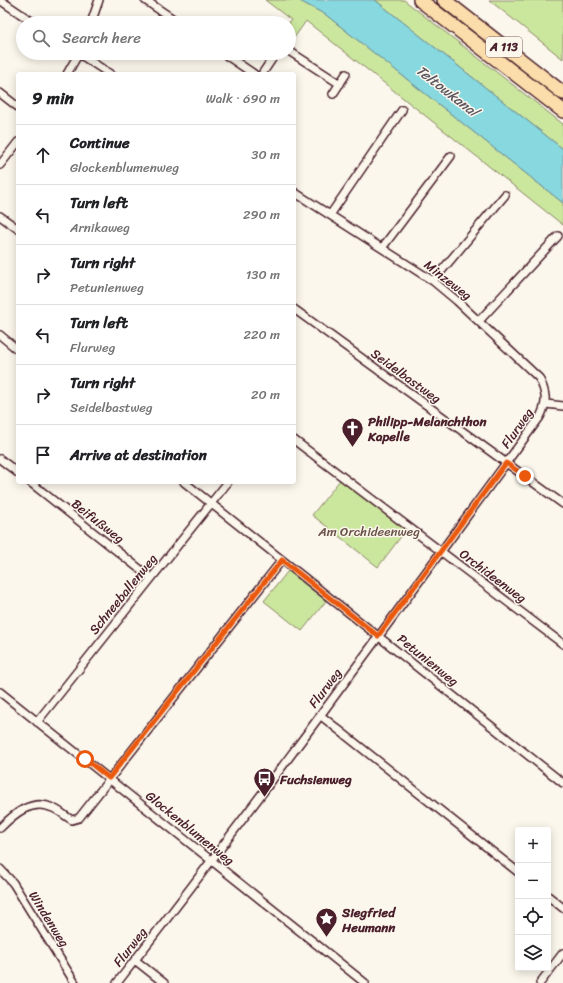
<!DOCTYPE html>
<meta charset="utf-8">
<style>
body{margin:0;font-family:Sriracha,sans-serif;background:#f2f2f2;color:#202124}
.controls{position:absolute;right:12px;bottom:12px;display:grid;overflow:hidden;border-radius:4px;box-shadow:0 2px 10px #0003}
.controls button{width:36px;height:36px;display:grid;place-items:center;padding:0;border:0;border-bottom:1px solid #e0e0e0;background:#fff;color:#202124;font:20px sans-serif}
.stop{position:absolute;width:12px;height:12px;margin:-9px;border:3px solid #ea580c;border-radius:50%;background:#fff}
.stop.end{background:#ea580c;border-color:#fff;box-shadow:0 1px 4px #0008}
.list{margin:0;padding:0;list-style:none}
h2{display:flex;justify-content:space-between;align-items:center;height:52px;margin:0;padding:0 16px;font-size:17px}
h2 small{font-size:13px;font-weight:400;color:#757577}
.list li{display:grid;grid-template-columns:26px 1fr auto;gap:12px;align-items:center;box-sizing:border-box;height:60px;padding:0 16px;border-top:1px solid #e0e0e0}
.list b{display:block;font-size:15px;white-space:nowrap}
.list p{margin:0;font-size:13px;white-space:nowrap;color:#757577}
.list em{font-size:13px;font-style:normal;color:#757577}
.icon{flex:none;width:22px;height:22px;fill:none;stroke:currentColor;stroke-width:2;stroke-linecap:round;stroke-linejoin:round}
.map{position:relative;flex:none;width:563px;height:983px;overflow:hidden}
.search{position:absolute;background:#fff;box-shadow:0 2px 10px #0003;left:16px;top:16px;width:280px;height:44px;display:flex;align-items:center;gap:10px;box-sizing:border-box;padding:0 14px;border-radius:22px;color:#757577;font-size:15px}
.panel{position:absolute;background:#fff;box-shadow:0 2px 10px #0003;left:16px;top:72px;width:280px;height:412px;border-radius:4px}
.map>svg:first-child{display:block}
.green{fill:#cbe79e;stroke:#8a8364}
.water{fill:#87d8df;stroke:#6f8e97}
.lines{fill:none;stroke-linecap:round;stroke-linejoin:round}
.street-casing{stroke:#4a1f2b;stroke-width:10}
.highway-casing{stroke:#4a1f2b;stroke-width:16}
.street{stroke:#fbf7ec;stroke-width:7}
.highway{stroke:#fbddab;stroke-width:13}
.route{stroke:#ea580c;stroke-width:5}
.labels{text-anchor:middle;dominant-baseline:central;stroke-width:3;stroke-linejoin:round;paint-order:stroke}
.shield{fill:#fbf7ec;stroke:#7f6065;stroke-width:1}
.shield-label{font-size:12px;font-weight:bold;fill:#4a1f2b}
.street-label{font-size:13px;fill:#4a1f2b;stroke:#fbf7ec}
.poi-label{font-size:13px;font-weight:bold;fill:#4a1f2b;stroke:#fbf7ec;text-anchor:start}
.park-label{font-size:13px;fill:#6a5148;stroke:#fbf7ec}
.water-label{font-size:14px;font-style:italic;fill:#5c5661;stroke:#fbf7ec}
</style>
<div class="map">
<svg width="563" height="983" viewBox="0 0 563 983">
<rect width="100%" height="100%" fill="#fbf7ec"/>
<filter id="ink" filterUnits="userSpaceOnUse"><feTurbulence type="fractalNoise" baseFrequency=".025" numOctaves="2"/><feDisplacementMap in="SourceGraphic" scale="8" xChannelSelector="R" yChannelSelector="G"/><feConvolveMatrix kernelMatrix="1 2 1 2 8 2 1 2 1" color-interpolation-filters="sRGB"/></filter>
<g filter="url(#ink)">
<path class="green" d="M265,0H298L326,15L563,203V225L306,21L289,45V23L291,20Z
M375,0H404L563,124V149Z
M489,0H563V59Z
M340,480L406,530L378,567L312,515Z
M288,571L326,601L302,631L264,601Z"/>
<path class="water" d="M298,0H375L563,149V203L326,15Z"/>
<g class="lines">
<defs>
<path id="street" d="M0,0L34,23
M145,0L179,23
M91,23L99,0
M289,51L340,84
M78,53L110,74
M223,53L254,74
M67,74L79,53
M262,74L276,53
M0,93L18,107
M333,94L346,74
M0,165L18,142
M330,215L402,110
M0,216L18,229
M382,248L451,156
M433,281L505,195
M294,309L563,504
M479,321L558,236
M0,335L18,350
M546,404L563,406
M294,440L563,644
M0,459L18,473
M30,482L151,578
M184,482L563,783
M0,692L365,983
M320,715L518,872
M37,722L228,482
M0,828C14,814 32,798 53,808C60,811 65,816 72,820L79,818L282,560
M0,869L13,883L75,983
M548,896L563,908
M135,960L164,983
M117,983C262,798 400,607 540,417C548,402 546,392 539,378L457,301L433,281L294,192
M540,983L563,953"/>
<path id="highway" d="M420,0L563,111
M444,0L563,93"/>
</defs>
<use href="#street" class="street-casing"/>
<use href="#highway" class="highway-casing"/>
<use href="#street" class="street"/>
<use href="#highway" class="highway"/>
</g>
</g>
<g class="lines" filter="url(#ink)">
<path class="route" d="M85,759L109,778L282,560L378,636L506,463L525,476"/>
</g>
<defs>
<symbol id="church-pin" viewBox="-11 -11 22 30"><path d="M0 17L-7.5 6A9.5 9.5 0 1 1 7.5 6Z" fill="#4a1f2b" stroke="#fbf7ec"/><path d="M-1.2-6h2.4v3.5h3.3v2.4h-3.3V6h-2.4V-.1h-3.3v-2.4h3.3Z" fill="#fff"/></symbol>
<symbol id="bus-pin" viewBox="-11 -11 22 30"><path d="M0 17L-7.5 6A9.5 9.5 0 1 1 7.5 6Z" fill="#4a1f2b" stroke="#fbf7ec"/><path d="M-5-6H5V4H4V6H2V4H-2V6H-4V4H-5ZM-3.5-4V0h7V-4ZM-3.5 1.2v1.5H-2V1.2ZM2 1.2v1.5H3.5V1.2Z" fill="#fff"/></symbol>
<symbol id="sight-pin" viewBox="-11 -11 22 30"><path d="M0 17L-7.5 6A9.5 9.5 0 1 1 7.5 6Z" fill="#4a1f2b" stroke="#fbf7ec"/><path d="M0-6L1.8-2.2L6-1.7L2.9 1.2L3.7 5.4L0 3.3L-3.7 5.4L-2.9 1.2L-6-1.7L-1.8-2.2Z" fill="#fff"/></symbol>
</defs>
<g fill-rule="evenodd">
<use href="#church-pin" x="340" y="416" width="25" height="34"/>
<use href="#bus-pin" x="252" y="766" width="25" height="34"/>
<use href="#sight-pin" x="314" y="906" width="25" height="34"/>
</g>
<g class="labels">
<rect class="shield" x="486" y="37" width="36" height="20" rx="3"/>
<g class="shield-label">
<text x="504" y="47">A 113</text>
</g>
<g class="street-label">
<text transform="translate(448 280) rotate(38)">Minzeweg</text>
<text transform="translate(406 376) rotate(36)">Seidelbastweg</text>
<text transform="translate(517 428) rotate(-55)">Flurweg</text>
<text transform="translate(98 521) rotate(38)">Beifußweg</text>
<text transform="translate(493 576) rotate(37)">Orchideenweg</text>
<text transform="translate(123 594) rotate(-51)">Schneeballenweg</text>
<text transform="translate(428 660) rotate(39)">Petunienweg</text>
<text transform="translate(325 688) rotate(-53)">Flurweg</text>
<text transform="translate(190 828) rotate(39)">Glockenblumenweg</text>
<text transform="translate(49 919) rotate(58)">Windenweg</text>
<text transform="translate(130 947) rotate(-52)">Flurweg</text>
</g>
<g class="poi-label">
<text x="368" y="421">Philipp-Melanchthon<tspan x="368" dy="15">Kapelle</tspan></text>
<text x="280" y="779">Fuchsienweg</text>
<text x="342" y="912">Siegfried<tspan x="342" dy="15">Heumann</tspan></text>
</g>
<g class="park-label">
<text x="369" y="531">Am Orchideenweg</text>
</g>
<g class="water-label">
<text transform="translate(447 91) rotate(38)">Teltowkanal</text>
</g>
</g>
</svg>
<div class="controls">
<button>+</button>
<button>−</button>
<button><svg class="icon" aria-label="locate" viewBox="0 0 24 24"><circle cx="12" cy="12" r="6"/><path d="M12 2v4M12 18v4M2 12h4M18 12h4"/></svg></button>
<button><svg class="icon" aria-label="layers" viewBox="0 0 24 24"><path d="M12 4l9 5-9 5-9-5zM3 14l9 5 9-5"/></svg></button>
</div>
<div class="stop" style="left:85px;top:759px"></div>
<div class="stop end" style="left:525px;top:476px"></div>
<div class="search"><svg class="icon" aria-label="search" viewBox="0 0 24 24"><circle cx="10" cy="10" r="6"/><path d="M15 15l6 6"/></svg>Search here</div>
<section class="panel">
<h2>9 min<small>Walk · 690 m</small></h2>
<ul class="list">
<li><svg class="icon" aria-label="ahead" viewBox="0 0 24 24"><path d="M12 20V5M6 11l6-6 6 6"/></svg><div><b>Continue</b><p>Glockenblumenweg</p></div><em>30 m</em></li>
<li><svg class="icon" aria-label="left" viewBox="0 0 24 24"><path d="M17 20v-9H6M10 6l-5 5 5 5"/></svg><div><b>Turn left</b><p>Arnikaweg</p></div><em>290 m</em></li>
<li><svg class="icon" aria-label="right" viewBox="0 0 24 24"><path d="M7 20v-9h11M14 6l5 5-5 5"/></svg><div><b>Turn right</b><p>Petunienweg</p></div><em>130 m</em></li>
<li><svg class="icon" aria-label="left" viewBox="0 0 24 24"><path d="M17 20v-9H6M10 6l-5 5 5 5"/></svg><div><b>Turn left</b><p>Flurweg</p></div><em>220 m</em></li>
<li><svg class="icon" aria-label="right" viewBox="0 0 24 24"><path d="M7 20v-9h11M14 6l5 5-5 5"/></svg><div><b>Turn right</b><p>Seidelbastweg</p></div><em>20 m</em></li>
<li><svg class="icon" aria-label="arrive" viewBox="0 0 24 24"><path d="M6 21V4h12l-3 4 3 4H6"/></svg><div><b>Arrive at destination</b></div></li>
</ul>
</section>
</div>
